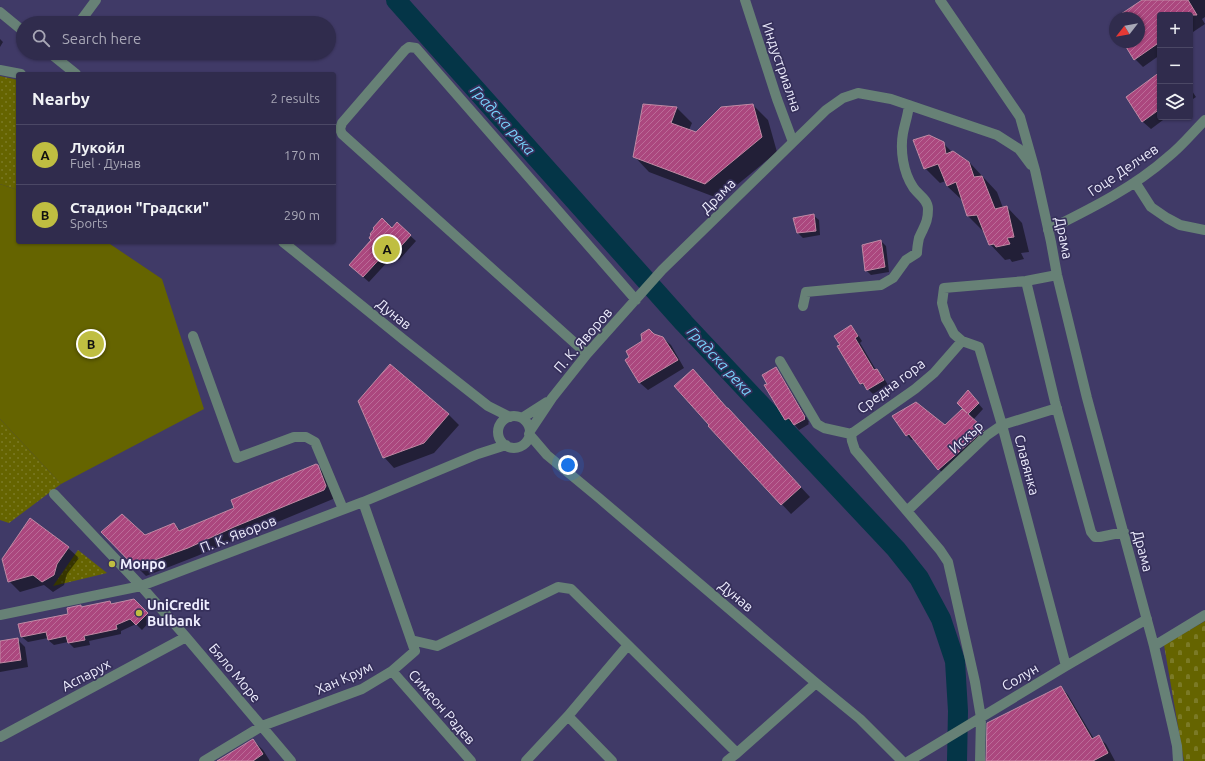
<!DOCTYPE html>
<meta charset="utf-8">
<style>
body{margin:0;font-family:Ubuntu,sans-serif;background:#3c3857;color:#f1f3f6}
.controls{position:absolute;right:12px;top:12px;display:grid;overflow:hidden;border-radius:4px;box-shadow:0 1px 3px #0004}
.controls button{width:36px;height:36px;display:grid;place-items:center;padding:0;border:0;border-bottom:1px solid #4b4865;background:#302c4d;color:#f1f3f6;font:20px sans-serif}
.compass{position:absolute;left:1109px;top:12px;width:36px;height:36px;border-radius:50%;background:#302c4d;box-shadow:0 1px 3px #0004;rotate:239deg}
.you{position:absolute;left:568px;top:465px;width:14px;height:14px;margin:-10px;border:3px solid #fff;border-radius:50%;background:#1a73e8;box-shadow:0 0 0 6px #1a73e833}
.badge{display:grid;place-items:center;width:26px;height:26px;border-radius:50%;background:#bfbe41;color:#111;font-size:13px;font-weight:700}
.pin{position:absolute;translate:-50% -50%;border:2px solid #fff;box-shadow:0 1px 4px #0006}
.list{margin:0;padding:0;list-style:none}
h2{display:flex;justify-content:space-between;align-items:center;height:52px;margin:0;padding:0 16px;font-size:17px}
h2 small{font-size:13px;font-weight:400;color:#a8a7b6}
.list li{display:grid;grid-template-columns:26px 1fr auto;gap:12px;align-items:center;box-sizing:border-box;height:60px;padding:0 16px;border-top:1px solid #4b4865}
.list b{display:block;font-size:15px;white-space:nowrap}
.list p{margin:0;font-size:13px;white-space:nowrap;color:#a8a7b6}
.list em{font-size:13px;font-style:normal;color:#a8a7b6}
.icon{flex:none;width:22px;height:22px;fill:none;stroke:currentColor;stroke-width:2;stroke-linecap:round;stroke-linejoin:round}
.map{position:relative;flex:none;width:1205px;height:761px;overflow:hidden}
.search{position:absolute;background:#302c4d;box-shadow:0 1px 3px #0004;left:16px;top:16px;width:320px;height:44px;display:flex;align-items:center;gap:10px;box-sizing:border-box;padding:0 14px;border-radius:22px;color:#a8a7b6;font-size:15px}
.panel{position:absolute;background:#302c4d;box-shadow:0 1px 3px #0004;left:16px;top:72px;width:320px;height:172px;border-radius:4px}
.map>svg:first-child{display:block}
.green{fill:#656400}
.cemetery{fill:url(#cemetery-stones)}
.park{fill:url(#park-dots)}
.shadow{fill:#0007}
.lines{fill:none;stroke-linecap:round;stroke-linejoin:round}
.river{stroke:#043547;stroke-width:20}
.building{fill:url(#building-hatch);stroke:#c08aa4}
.minor{stroke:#678176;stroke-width:10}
.poi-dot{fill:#bfbe41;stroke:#36305b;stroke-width:1.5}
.labels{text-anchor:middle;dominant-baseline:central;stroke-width:3.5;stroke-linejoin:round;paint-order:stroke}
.street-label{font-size:14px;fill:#eeedfe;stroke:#36305b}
.poi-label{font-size:14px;font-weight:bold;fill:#eeedfe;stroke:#36305b;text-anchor:start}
.water-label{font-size:15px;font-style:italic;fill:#78d4fd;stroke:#36305b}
</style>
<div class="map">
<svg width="1205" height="761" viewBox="0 0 1205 761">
<defs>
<pattern id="cemetery-stones" width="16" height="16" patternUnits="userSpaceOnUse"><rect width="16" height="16" fill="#656400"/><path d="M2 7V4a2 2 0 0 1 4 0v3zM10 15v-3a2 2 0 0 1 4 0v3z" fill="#7b7a26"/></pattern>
<pattern id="park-dots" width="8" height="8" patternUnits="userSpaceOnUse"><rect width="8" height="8" fill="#656400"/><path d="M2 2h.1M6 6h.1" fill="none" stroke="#7b7a26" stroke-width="1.8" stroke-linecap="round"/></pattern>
<pattern id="building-hatch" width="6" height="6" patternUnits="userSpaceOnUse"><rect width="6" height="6" fill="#ab477e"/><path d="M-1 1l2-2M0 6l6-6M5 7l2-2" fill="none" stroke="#bb6b98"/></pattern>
</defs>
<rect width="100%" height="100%" fill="#403a67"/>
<path class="green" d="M0,184L18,190V242H107L162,279L204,409L61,484L0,419Z"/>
<path class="cemetery" d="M1205,621V761H1184L1164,645Z"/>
<path class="park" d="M0,76L18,80V190L0,184Z
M0,419L61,484L9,523L0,520Z
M78,550L107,573L53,586Z"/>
<path class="shadow" d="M1144,0H1205V17L1202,19L1205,24L1190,34V15H1160V55L1143,67L1135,59L1124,42H1139V18H1117Z
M1115,19V27L1112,22Z
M0,39L3,42L0,47Z
M1160,74V117H1167L1151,129L1143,122L1127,97Z
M1190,88L1196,97L1190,101Z
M644,105L677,108L692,123L689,130L696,133L753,105L768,120L777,152L720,199L649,172L634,156Z
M943,143L952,152L969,162L984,178L997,192L1003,208L1007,207L1022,223L1029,252L1021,253L1024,259L1012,262L1010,259L1005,260L990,244L984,231H983L968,216L963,201L947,186L946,181L940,183L925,168Z
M814,216L819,220L820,235L803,238L798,233Z
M397,224L416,241L399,260L396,257L394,260L391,258L369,282L355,270Z
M881,241L886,246L889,272L871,275L866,270Z
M851,327L856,332L862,341L860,343L876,370H877L882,375L888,385L873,394L867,388H866L861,383L841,345Z
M653,334L663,338L671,345L684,368L648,390L640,383L627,360L631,358Z
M390,365L449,415L459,425L434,453L394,468L384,457Z
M776,368L780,373L809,422L808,423L809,424L799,430L793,423L791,424L786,419Z
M973,397L983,409L973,420L988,435L944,475L914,439L911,440L907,435L893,417L945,427L971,416L959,403Z
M728,409L810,497L791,514L709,426Z
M317,466L327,476L335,496L333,499L244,536L197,556L146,576L102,532L144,536L174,524L181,531L235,508Z
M68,548L79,558L67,574L64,585L53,592L44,585L20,592L9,581Z
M134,600L152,619L142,630L136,624L121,631V634L89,641L90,645L74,648L68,642L54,645L48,640V638L28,642L22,637L82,608L110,602L113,605Z
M17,639L25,647L28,667L0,672V642Z
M1061,687L1068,695L1094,739L1098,737L1106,744L1115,761H988Z
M253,740L263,750L270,761H219Z"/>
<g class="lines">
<path class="river" d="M396,0L684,323L896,549L919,578L941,619L955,661L958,711L957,761"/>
</g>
<path class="building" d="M1142,0H1188L1197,15H1160V42L1134,60L1123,42H1139V18H1115Z
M1160,72V109L1142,122L1126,97Z
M643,104L677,107L671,123L696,132L721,107L753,104L762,137L705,184L633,157Z
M929,135L944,142L946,154L953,151L969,162L974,177L982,176L995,209L1007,206L1014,237L1007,238L1010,244L996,247L994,244L989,245L977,215L967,216L956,182L947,186L938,164L924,169L913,140Z
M814,214L816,231L797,233L793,218Z
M382,218L392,228L397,222L411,235L393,255L390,252L388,255L385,253L363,277L349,265L371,240L369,238L371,235L370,234L374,229L373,228Z
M881,240L885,267L865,271L862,245Z
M851,325L858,336L855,338L874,370L877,369L884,380L867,390L863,383L860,384L837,346L840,345L834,336Z
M649,329L654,334L663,337L678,360L639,383L625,360L629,357L626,351L642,341L641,334Z
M390,364L449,414L424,443L383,458L358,401Z
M776,367L805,417L804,418L805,419L794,425L789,418L785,420L764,385L767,384L762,375Z
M693,369L727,408H728L801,487L781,505L708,426L709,425L674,386Z
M968,390L979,403L968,414L979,424L984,430L938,470L909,434L906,436L892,416L916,402L945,425L962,409L967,413L957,403Z
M316,464L318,465L326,486L324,490L234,527L188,548L135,567L101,532L122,514L145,535L174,523L179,531L234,508L231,500Z
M30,518L69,547L57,564L54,575L42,582L33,575L8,582L2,559Z
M134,599L148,613L136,625L130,619L116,625L117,629L84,636L85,640L68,643L66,636L48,640L46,632L21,637L18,624L68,614L67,608L81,605V607L110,601L111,604Z
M18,638L21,660L0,663V641Z
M1061,686L1092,739L1099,735L1108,753L1093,761H986L987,723Z
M253,739L263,754L253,761H217Z"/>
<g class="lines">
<path class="minor" d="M745,0L777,99L793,142
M940,0L1020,117L1035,170L1051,242L1057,275L1087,398L1154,646L1173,728L1177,746L1178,761
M0,12L23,31
M79,23L96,0
M50,53L76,74
M0,70L21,74
M1135,182L1151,207L1167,218L1180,225L1205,230
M1048,230C1090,209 1133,188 1168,157C1182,146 1193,132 1205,120
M283,242L404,340L488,406L510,417
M1057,275L1026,281L944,288L942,303L946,319L950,326L954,334L962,341L979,347L1002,425L1066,666
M1026,281L1055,402L1091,532L1095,537H1100L1124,532
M803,306L806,292L881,285L893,278L906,260L917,253C917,248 918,243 919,238C924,226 928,223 928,209C928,199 917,194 913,187C903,172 900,150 903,133C905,123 908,115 909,105
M193,336L237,458L294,437H306L315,442L343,509
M587,354L342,134L340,129L342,123L405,50L409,47L416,48L636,300
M780,361L817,424L824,428L851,434
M498 432a16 16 0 1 1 32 0a16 16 0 1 1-32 0Z
M522,418L547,402
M530,431L552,398L587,354L662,270L826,110L843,98L858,93L891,99L997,135L1019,149L1031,165
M529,434L547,455L599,498L816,683L860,719L902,761
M851,434L852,441L855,450L940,550L948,562L975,682L981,718L980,761
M851,434L915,389L934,373L962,341
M54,494L141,586L186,637L291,761
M907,511L986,436L1002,425L1057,408
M0,615L141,586L363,502L478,454L506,445
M411,640L437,646L558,587L571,589L628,645L737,753
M1154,646L1205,615
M392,671L471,761
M568,716L612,761
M0,737L186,637
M204,761L262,726L362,689L392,671L415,651L363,502
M526,761L568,716L628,645
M727,761L737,753L816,683
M909,761L1066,666L1147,619"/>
</g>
<g class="poi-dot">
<circle cx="112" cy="564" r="4"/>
<circle cx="139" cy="613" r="4"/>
</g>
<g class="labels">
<g class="street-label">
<text transform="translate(782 67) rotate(71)">Индустриална</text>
<text transform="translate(1123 170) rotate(-34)">Гоце Делчев</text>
<text transform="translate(718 196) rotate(-45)">Драма</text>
<text transform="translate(1064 238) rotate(79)">Драма</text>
<text transform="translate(394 314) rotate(39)">Дунав</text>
<text transform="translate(583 340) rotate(-49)">П. К. Яворов</text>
<text transform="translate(891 386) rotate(-37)">Средна гора</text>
<text transform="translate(966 437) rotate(-42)">Искър</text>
<text transform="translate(1027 465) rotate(75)">Славянка</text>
<text transform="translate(238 534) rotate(-21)">П. К. Яворов</text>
<text transform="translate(1143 551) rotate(75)">Драма</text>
<text transform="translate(736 596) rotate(40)">Дунав</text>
<text transform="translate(235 673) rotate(50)">Бяло Море</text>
<text transform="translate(86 675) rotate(-28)">Аспарух</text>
<text transform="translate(1020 677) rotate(-31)">Солун</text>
<text transform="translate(344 678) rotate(-24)">Хан Крум</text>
<text transform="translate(442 707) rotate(49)">Симеон Радев</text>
</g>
<g class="poi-label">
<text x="120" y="564">Монро</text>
<text x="147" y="605">UniCredit<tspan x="147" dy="16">Bulbank</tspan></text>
</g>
<g class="water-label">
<text transform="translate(503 120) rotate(48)">Градска река</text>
<text transform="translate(720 361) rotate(47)">Градска река</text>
</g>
</g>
</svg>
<div class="controls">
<button>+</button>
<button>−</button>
<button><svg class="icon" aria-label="layers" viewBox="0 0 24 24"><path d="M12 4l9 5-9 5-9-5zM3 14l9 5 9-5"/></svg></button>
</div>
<svg class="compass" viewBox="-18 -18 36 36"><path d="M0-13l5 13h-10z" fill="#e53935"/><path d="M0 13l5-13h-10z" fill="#a8a7b6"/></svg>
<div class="you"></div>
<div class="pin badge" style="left:387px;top:249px">A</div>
<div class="pin badge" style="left:91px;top:344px">B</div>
<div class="search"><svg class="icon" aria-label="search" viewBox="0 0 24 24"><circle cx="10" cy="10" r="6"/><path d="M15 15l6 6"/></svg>Search here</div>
<section class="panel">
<h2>Nearby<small>2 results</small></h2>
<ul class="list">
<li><span class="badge">A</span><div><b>Лукойл</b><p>Fuel · Дунав</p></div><em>170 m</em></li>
<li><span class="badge">B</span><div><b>Стадион &quot;Градски&quot;</b><p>Sports</p></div><em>290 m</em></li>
</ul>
</section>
</div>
